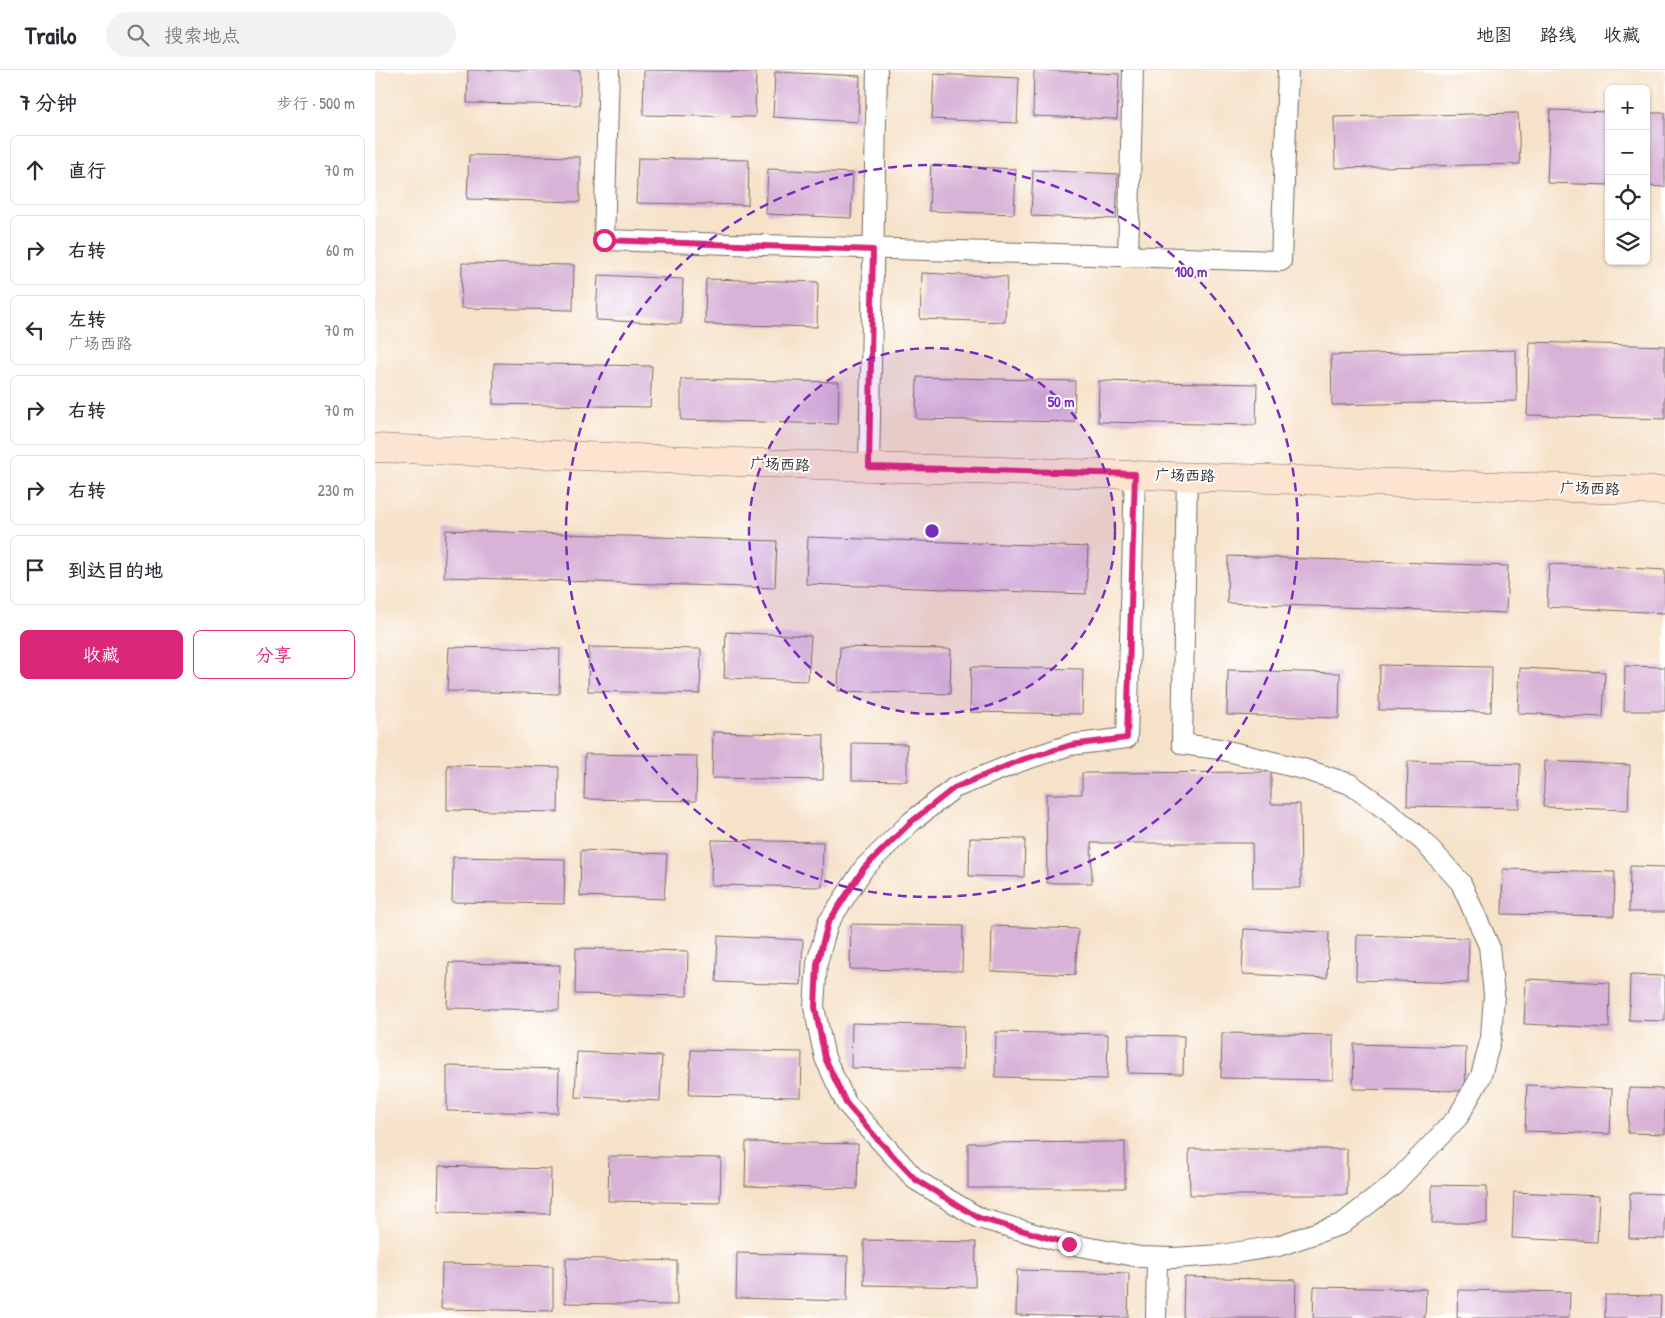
<!DOCTYPE html>
<html lang="zh">
<meta charset="utf-8">
<style>
body{margin:0;font-family:"Patrick Hand","LXGW WenKai TC",sans-serif;background:#f2f2f3;color:#2b2b33}
.controls{position:absolute;right:15px;top:15px;display:grid;overflow:hidden;border-radius:8px;box-shadow:0 1px 4px #0004}
.controls button{width:45px;height:45px;display:grid;place-items:center;padding:0;border:0;border-bottom:1px solid #e1e1e2;background:#fff;color:#2b2b33;font:25px sans-serif}
.stop{position:absolute;width:15px;height:15px;margin:-11px;border:4px solid #db2777;border-radius:50%;background:#fff}
.stop.end{background:#db2777;border-color:#fff;box-shadow:0 1px 5px #0008}
.list{margin:0;padding:0;list-style:none}
h2{display:flex;justify-content:space-between;align-items:center;height:65px;margin:0;padding:0 20px;font-size:21px}
h2 small{font-size:16px;font-weight:400;color:#7c7c81}
.list li{display:grid;grid-template-columns:32px 1fr auto;gap:15px;align-items:center;box-sizing:border-box;height:70px;margin:0 10px 10px;padding:0 10px;border:1px solid #e1e1e2;border-radius:8px}
.list b{display:block;font-size:19px;white-space:nowrap}
.list p{margin:0;font-size:16px;white-space:nowrap;color:#7c7c81}
.list em{font-size:16px;font-style:normal;color:#7c7c81}
.actions{display:flex;gap:10px;padding:15px 20px}
.actions a{flex:1;padding:11px 0;border:1px solid #db2777;border-radius:8px;text-align:center;font-size:18px;color:#db2777}
.actions .main{background:#db2777;color:#fff}
.icon{flex:none;width:28px;height:28px;fill:none;stroke:currentColor;stroke-width:2;stroke-linecap:round;stroke-linejoin:round}
.map{position:relative;flex:none;width:1290px;height:1248px;overflow:hidden}
header{display:flex;align-items:center;gap:30px;box-sizing:border-box;height:70px;padding:0 25px;background:#fff;border-bottom:1px solid #e1e1e2}
header strong{font-size:24px}
nav{display:flex;gap:28px;margin-inline-start:auto;font-size:18px}
.search{width:350px;height:45px;background:#f2f2f3;display:flex;align-items:center;gap:12px;box-sizing:border-box;padding:0 18px;border-radius:28px;color:#7c7c81;font-size:19px}
main{display:flex}
aside{flex:1;background:#fff}
.map>svg:first-child{display:block}
.building{fill:#d8b2d7}
.lines{fill:none;stroke-linecap:round;stroke-linejoin:round}
.minor-casing{stroke:#726b62;stroke-width:22}
.secondary-casing{stroke:#726b62;stroke-width:29}
.minor{stroke:#fff;stroke-width:20}
.secondary{stroke:#fde4d0;stroke-width:28}
.route{stroke:#db2777;stroke-width:6}
.ring{fill:none;stroke:#7b2cbf;stroke-width:2.5;stroke-dasharray:9 6}
.labels{text-anchor:middle;dominant-baseline:central;stroke-width:4;stroke-linejoin:round;paint-order:stroke}
.street-label{font-size:15px;fill:#2b2b2b;stroke:#fff}
.centre{fill:#7b2cbf;stroke:#fff;stroke-width:2.5}
.ring-label{font-size:15px;text-anchor:middle;font-weight:bold;fill:#7b2cbf;stroke:#fff;stroke-width:4;stroke-linejoin:round;paint-order:stroke}
</style>
<header>
<strong>Trailo</strong>
<div class="search"><svg class="icon" aria-label="search" viewBox="0 0 24 24"><circle cx="10" cy="10" r="6"/><path d="M15 15l6 6"/></svg>搜索地点</div>
<nav><a>地图</a><a>路线</a><a>收藏</a></nav>
</header>
<main>
<aside>
<h2>7 分钟<small>步行 · 500 m</small></h2>
<ul class="list">
<li><svg class="icon" aria-label="ahead" viewBox="0 0 24 24"><path d="M12 20V5M6 11l6-6 6 6"/></svg><div><b>直行</b></div><em>70 m</em></li>
<li><svg class="icon" aria-label="right" viewBox="0 0 24 24"><path d="M7 20v-9h11M14 6l5 5-5 5"/></svg><div><b>右转</b></div><em>60 m</em></li>
<li><svg class="icon" aria-label="left" viewBox="0 0 24 24"><path d="M17 20v-9H6M10 6l-5 5 5 5"/></svg><div><b>左转</b><p>广场西路</p></div><em>70 m</em></li>
<li><svg class="icon" aria-label="right" viewBox="0 0 24 24"><path d="M7 20v-9h11M14 6l5 5-5 5"/></svg><div><b>右转</b></div><em>70 m</em></li>
<li><svg class="icon" aria-label="right" viewBox="0 0 24 24"><path d="M7 20v-9h11M14 6l5 5-5 5"/></svg><div><b>右转</b></div><em>230 m</em></li>
<li><svg class="icon" aria-label="arrive" viewBox="0 0 24 24"><path d="M6 21V4h12l-3 4 3 4H6"/></svg><div><b>到达目的地</b></div></li>
</ul>
<div class="actions"><a class="main">收藏</a><a>分享</a></div>
</aside>
<div class="map">
<svg width="1290" height="1248" viewBox="0 0 1290 1248">
<rect width="100%" height="100%" fill="#fff"/>
<filter id="ink" filterUnits="userSpaceOnUse"><feTurbulence type="fractalNoise" baseFrequency=".02" numOctaves="2"/><feDisplacementMap in="SourceGraphic" scale="10" xChannelSelector="R" yChannelSelector="G"/><feConvolveMatrix kernelMatrix="1 2 1 2 8 2 1 2 1" color-interpolation-filters="sRGB"/></filter>
<filter id="wash" filterUnits="userSpaceOnUse"><feTurbulence type="fractalNoise" baseFrequency=".0096" numOctaves="4" result="noise"/><feDisplacementMap in="SourceGraphic" scale="20" xChannelSelector="R" yChannelSelector="G"/><feGaussianBlur stdDeviation="1.12" result="paint"/><feColorMatrix in="noise" values="0 0 0 0 0 0 0 0 0 0 0 0 0 0 0 0 0 1.4 0 .05"/><feComposite in="paint" operator="in"/></filter>
<g filter="url(#wash)">
<rect width="100%" height="100%" fill="#f6e2c9"/>
<g id="blocks">
<path class="building" d="M93,0H205V35L92,33Z
M269,0L381,2L380,47L268,45Z
M659,0L744,4L742,49L658,46Z
M400,2L485,6L483,52L398,47Z
M559,4L644,8L642,53L557,49Z
M1175,40L1234,42V115L1172,113Z
M1143,43L1145,94L960,98L959,47Z
M1271,43H1290V117L1271,116Z
M94,85L205,87V132L92,129Z
M263,88L374,90L373,135L261,133Z
M556,95L641,99L639,144L554,141Z
M393,99L478,103L476,148L391,144Z
M658,100L743,104L741,149L656,146Z
M87,193L199,195L198,240L86,238Z
M547,203L632,207L630,252L545,249Z
M223,205L308,209L306,254L221,250Z
M331,209L443,212L442,257L330,254Z
M1155,272L1290,276V349L1152,345Z
M1141,280L1142,331L957,335L956,285Z
M119,293L277,296L275,337L118,334Z
M542,307L700,311L699,352L541,349Z
M306,309L464,312L463,354L306,350Z
M724,311L882,314L881,355L723,352Z
M71,460L402,471L400,518L69,507Z
M433,467L713,477L711,524L431,514Z
M853,486L1133,496L1131,543L852,533Z
M1174,494L1290,500V543L1172,537Z
M351,562L436,566L433,611L349,608Z
M74,577L185,579L184,624L72,621Z
M214,577L326,579L325,624L213,621Z
M465,577L576,579L575,624L463,621Z
M1005,595L1117,597L1116,642L1004,640Z
M1250,596L1290,597V641H1249Z
M596,597L708,599L707,644L595,642Z
M1145,598L1230,602L1228,647L1143,643Z
M853,600L965,603L964,648L852,645Z
M338,662L449,665L448,710L337,708Z
M477,673L532,674V711L477,710Z
M210,684L322,686L321,731L209,729Z
M1033,691L1145,694L1144,738L1032,736Z
M1170,691L1255,695L1253,740L1168,737Z
M72,695L184,697L183,742L72,740Z
M896,702V734H925L926,818H878L877,773H716L717,813H672L671,724H707V703Z
M595,768L650,769L649,807L594,806Z
M337,770L448,772L447,817L336,815Z
M206,780L292,784L289,829L205,826Z
M78,787L190,789L189,834L77,832Z
M1255,796L1290,797V842H1254Z
M1128,799L1240,802L1239,846L1127,844Z
M476,854L588,856L587,901L475,899Z
M617,856L703,859L700,905L616,901Z
M869,859L954,862L952,908L867,904Z
M982,865L1094,868L1093,913L981,910Z
M343,866L428,870L426,915L341,912Z
M201,878L313,881L312,926L200,924Z
M74,893L185,895L184,940L72,938Z
M1255,905L1290,906V951L1254,950Z
M1151,909L1235,913L1234,958L1149,954Z
M477,953L589,956L588,1000L476,998Z
M621,962L733,964L732,1009L620,1007Z
M847,963L958,965V1010L846,1008Z
M754,965L809,966L808,1004L753,1003Z
M979,974L1091,977L1090,1021L978,1019Z
M316,980L427,982L426,1027L314,1025Z
M202,982L287,986L285,1031L200,1027Z
M72,996L184,999L183,1043L72,1041Z
M1152,1015L1237,1019L1235,1064L1150,1061Z
M1254,1018L1290,1019V1064L1253,1063Z
M371,1072L483,1074L482,1119L370,1116Z
M750,1072V1118H593V1073Z
M814,1079H972V1125H815Z
M234,1086L346,1088L345,1133L233,1131Z
M64,1096L176,1099L175,1144L63,1142Z
M1057,1115L1112,1116V1153H1057Z
M1139,1122L1224,1126L1222,1172L1137,1168Z
M1255,1123L1290,1124V1169L1254,1168Z
M489,1170L601,1172L600,1217L489,1215Z
M362,1183L473,1186L472,1231L361,1228Z
M191,1188L302,1191V1235L190,1233Z
M67,1194L178,1196V1241L66,1239Z
M642,1200L754,1203L753,1248L641,1245Z
M809,1207L921,1210L920,1248H808Z
M939,1217L1051,1219L1050,1248H938Z
M1083,1220L1195,1222L1194,1248H1082Z
M1230,1225L1286,1226L1285,1248H1230Z"/>
</g>
</g>
<g filter="url(#ink)">
<use href="#blocks" fill-opacity="0" stroke="#726b62" stroke-width="1"/>
<g class="lines">
<defs>
<path id="minor" d="M234,0L229,170L906,191L913,0
M753,186L758,0
M494,397L502,0
M760,404L752,668L695,675L646,691L579,718L536,752L489,798L453,853L442,893L439,937L450,988L471,1033L541,1110L604,1148L694,1174L765,1187L798,1188L846,1185L903,1176L967,1154L1019,1114L1083,1047L1106,1006L1116,968L1119,925L1114,876L1086,813L1049,772L1013,741L975,714L928,699L844,679L807,674L812,405
M781,1248L782,1188"/>
<path id="secondary" d="M0,378L494,397L1290,421"/>
</defs>
<use href="#minor" class="minor-casing"/>
<use href="#secondary" class="secondary-casing"/>
<use href="#minor" class="minor"/>
<use href="#secondary" class="secondary"/>
</g>
</g>
<g class="lines" filter="url(#ink)">
<path class="route" d="M229,170L498,180L494,397L760,404L752,668L696,675L646,690L579,718L536,752L489,798L453,853L442,894L440,937L450,988L471,1033L504,1071L541,1110L604,1148L694,1174"/>
</g>
<circle cx="557" cy="461" r="183" fill="#7b2cbf" fill-opacity=".12"/>
<g class="ring">
<circle cx="557" cy="461" r="183"/>
<circle cx="557" cy="461" r="366"/>
</g>
<g class="labels">
<g class="street-label">
<text transform="translate(405 394) rotate(2)">广场西路</text>
<text transform="translate(810 405) rotate(1)">广场西路</text>
<text transform="translate(1215 418) rotate(2)">广场西路</text>
</g>
</g>
<circle cx="557" cy="461" r="8" class="centre"/>
<g class="ring-label">
<text x="816" y="207">100 m</text>
<text x="686" y="337">50 m</text>
</g>
</svg>
<div class="controls">
<button>+</button>
<button>−</button>
<button><svg class="icon" aria-label="locate" viewBox="0 0 24 24"><circle cx="12" cy="12" r="6"/><path d="M12 2v4M12 18v4M2 12h4M18 12h4"/></svg></button>
<button><svg class="icon" aria-label="layers" viewBox="0 0 24 24"><path d="M12 4l9 5-9 5-9-5zM3 14l9 5 9-5"/></svg></button>
</div>
<div class="stop" style="left:229px;top:170px"></div>
<div class="stop end" style="left:694px;top:1174px"></div>
</div>
</main>
